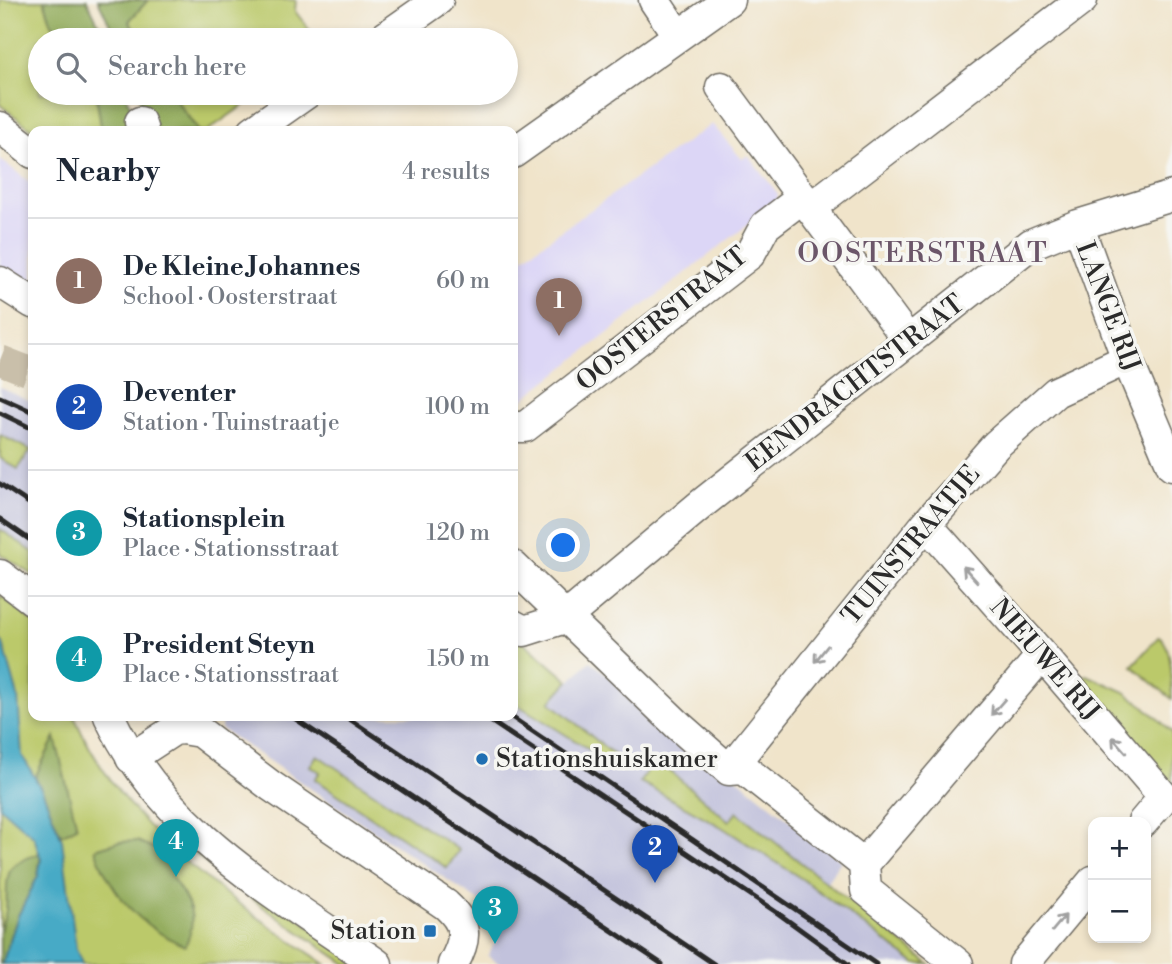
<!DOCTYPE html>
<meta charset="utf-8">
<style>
body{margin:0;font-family:"Libre Bodoni",serif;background:#f6f6f7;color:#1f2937}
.controls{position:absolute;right:21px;bottom:21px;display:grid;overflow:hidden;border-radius:14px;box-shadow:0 4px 10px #0003}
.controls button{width:63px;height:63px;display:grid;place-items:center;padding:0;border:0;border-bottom:2px solid #e0e1e3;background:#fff;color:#1f2937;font:35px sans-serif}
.you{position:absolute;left:564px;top:546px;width:24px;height:24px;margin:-18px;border:5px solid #fff;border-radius:50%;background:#1a73e8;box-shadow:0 0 0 10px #1a73e833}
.badge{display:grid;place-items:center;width:46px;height:46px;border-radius:50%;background:#1f6fb2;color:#fff;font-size:23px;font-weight:700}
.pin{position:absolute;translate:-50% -58px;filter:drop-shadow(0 2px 4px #0008)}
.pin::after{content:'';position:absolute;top:37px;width:24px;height:21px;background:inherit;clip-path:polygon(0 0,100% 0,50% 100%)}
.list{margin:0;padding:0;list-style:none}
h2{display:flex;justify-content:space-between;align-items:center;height:91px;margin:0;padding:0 28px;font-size:30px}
h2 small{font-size:23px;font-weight:400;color:#747a83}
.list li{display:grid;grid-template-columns:46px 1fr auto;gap:21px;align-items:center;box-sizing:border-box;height:126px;padding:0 28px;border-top:2px solid #e0e1e3}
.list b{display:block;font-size:26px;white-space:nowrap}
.list p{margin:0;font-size:23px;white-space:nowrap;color:#747a83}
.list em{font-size:23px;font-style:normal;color:#747a83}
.icon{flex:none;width:38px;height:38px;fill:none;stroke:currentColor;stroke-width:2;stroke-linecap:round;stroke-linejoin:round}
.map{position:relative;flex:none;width:1172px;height:964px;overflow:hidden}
.search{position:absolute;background:#fff;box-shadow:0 4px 10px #0003;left:28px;top:28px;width:490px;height:77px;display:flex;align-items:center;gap:18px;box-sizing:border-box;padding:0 24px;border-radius:38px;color:#747a83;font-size:26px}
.panel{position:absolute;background:#fff;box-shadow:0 4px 10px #0003;left:28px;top:126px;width:490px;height:595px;border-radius:14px}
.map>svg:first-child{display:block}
.built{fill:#dcd6f6}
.industrial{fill:#c2c2dc}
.green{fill:#bbc96a;stroke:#737a4a;stroke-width:2}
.forest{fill:#94ad5e;stroke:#606c44;stroke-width:2}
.water{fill:#47aac6;stroke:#396a78;stroke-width:2}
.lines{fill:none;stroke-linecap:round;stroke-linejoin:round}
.minor-tunnel{stroke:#c9bfaa;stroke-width:30;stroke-dasharray:30 15;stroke-linecap:butt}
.minor-casing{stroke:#706c63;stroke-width:33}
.minor{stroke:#fff;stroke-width:30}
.rail{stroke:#2b2b2b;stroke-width:5}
.oneway{stroke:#a0a0a0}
.poi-dot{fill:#1f6fb2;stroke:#f6f6f2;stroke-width:2.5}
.labels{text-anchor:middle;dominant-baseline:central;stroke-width:7;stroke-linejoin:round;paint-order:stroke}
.street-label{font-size:26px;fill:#2b2b2b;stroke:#f6f6f2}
.poi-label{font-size:26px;fill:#2b2b2b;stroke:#f6f6f2;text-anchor:start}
.neighbourhood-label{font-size:28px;letter-spacing:2px;fill:#6b5669;stroke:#f6f6f2}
</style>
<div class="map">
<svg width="1172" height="964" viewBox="0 0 1172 964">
<rect width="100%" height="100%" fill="#f6f6f2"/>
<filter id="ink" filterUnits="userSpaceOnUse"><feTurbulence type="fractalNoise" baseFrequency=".0143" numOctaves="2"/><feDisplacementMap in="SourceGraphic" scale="14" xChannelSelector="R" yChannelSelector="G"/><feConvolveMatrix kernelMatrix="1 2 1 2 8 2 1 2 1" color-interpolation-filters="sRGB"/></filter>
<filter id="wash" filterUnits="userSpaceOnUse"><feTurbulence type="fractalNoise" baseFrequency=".00686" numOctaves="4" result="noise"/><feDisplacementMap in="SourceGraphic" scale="28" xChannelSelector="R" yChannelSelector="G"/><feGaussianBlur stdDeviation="1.57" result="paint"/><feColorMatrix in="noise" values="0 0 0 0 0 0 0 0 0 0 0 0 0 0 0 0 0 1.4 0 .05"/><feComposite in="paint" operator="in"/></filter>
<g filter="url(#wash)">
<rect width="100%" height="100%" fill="#f0e4ca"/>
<path class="built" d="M712,124L742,159L748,155L778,194L777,202L513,407V265Z
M0,159L33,185V286L0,267Z"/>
<path class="industrial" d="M0,387L33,402V575L0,554Z
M590,661L841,861L820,892L916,964H500L488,956L506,919L221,729L222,716H513V698L550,702Z"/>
<path class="green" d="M0,0H44L52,24L66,40H40V93H96L101,126L106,131H34L0,105Z
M148,0H296L295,11L317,40H140L129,21Z
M171,93H261L207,131H199Z
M0,435L31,450L18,469L0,458Z
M0,529L33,552V575L0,554Z
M0,595L33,622V716H74C122,829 228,897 325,964H0Z
M513,633L569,681L550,702L629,767L624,771L513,702Z
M1159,636C1172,645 1172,680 1172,699L1132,666Z
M1087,675L1125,692L1144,706L1172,732V782L1170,784L1074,680Z
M317,755L459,850L447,868L315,779L320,772L310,766Z
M665,767L729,821L737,812L929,964H916L802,879L720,826L640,782L648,770Z
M160,811L359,964H346C279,918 211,875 155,816Z"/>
<path class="forest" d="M44,0H87L106,40H66L52,24Z
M98,0H148L129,21L140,40H117Z
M96,93H125L141,131H106L101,126Z
M138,93H171L198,131H149Z
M55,737L77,827L61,835L35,777Z
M137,841L160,851L177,862L171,876C188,901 200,916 185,946C140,927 112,895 95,849L118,842Z
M41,853L38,876L18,916L2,964H0C0,954 0,940 0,931C2,923 5,918 6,910C9,873 0,866 41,853Z"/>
<path class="water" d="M0,640L3,643L18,696L22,755L43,792L62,840L76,948L82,964H2L18,916L38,876L41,859L34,837L0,807Z"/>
</g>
<g filter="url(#ink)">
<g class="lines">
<path class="minor-tunnel" d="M0,360L33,373"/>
<defs>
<path id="minor" d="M654,0L678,36
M381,40L438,0
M721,87L908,340
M140,122L143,131
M0,127L33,153
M253,131L307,93
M513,153L729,0
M810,208L1082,0
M1078,225L1127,359L1172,466
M0,282L33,303
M513,427H525L750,254L765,226L802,198
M926,524L1042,655L1164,797L1143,822
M513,566L679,726L729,770L744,769L864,864L866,890L958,964
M0,575L33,600
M513,625L524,631L565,618L704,502L1031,244L1078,225L1172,196
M109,716C164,832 275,893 377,964
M131,758L174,730L182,729L200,732L271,786L446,905C468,925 467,939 453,964
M729,770L926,524L996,445L1056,392L1127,359
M864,864L1042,655
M1024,964L1093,881"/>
</defs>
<use href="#minor" class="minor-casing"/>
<use href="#minor" class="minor"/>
<path class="rail" d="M0,397L33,412
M0,413L33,429
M0,484L33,506
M0,519L33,542
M291,716L662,964
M345,716L714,964
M483,716L779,914L848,964
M510,716L876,964"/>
</g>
<defs><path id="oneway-shaft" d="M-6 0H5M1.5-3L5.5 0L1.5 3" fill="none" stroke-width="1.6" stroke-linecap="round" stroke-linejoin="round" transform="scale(1.75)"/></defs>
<g class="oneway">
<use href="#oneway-shaft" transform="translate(970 574) rotate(-132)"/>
<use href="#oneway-shaft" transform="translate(821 654) rotate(129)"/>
<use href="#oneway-shaft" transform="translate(998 707) rotate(131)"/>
<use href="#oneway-shaft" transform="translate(1119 745) rotate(-131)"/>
<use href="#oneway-shaft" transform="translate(1059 923) rotate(-50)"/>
</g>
</g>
<g class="poi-dot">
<circle cx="482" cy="759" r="7"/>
<rect x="423" y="924" width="14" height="14" rx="3.5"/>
</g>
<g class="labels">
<g class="street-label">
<text transform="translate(1108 307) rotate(69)">LANGE RIJ</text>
<text transform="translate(662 319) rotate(-39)">OOSTERSTRAAT</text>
<text transform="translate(855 383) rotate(-38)">EENDRACHTSTRAAT</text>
<text transform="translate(911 545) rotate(-50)">TUINSTRAATJE</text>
<text transform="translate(1045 660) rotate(49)">NIEUWE RIJ</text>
</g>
<g class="poi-label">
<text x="496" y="759">Stationshuiskamer</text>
<text x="416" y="931" text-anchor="end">Station</text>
</g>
<g class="neighbourhood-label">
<text x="923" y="253">OOSTERSTRAAT</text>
</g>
</g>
</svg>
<div class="controls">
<button>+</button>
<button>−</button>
</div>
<div class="you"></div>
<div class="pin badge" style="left:559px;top:336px;background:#8d6e63">1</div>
<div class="pin badge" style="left:655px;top:883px;background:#1a4fb4">2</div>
<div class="pin badge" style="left:495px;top:944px;background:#0f9aa8">3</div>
<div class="pin badge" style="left:176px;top:877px;background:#0f9aa8">4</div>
<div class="search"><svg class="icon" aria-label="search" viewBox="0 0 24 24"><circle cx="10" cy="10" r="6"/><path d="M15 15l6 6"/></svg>Search here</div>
<section class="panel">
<h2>Nearby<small>4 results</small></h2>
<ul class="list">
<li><span class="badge" style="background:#8d6e63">1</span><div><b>De Kleine Johannes</b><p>School · Oosterstraat</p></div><em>60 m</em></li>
<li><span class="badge" style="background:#1a4fb4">2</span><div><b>Deventer</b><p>Station · Tuinstraatje</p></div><em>100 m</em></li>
<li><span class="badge" style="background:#0f9aa8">3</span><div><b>Stationsplein</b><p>Place · Stationsstraat</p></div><em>120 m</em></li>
<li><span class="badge" style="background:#0f9aa8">4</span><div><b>President Steyn</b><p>Place · Stationsstraat</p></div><em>150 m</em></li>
</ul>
</section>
</div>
